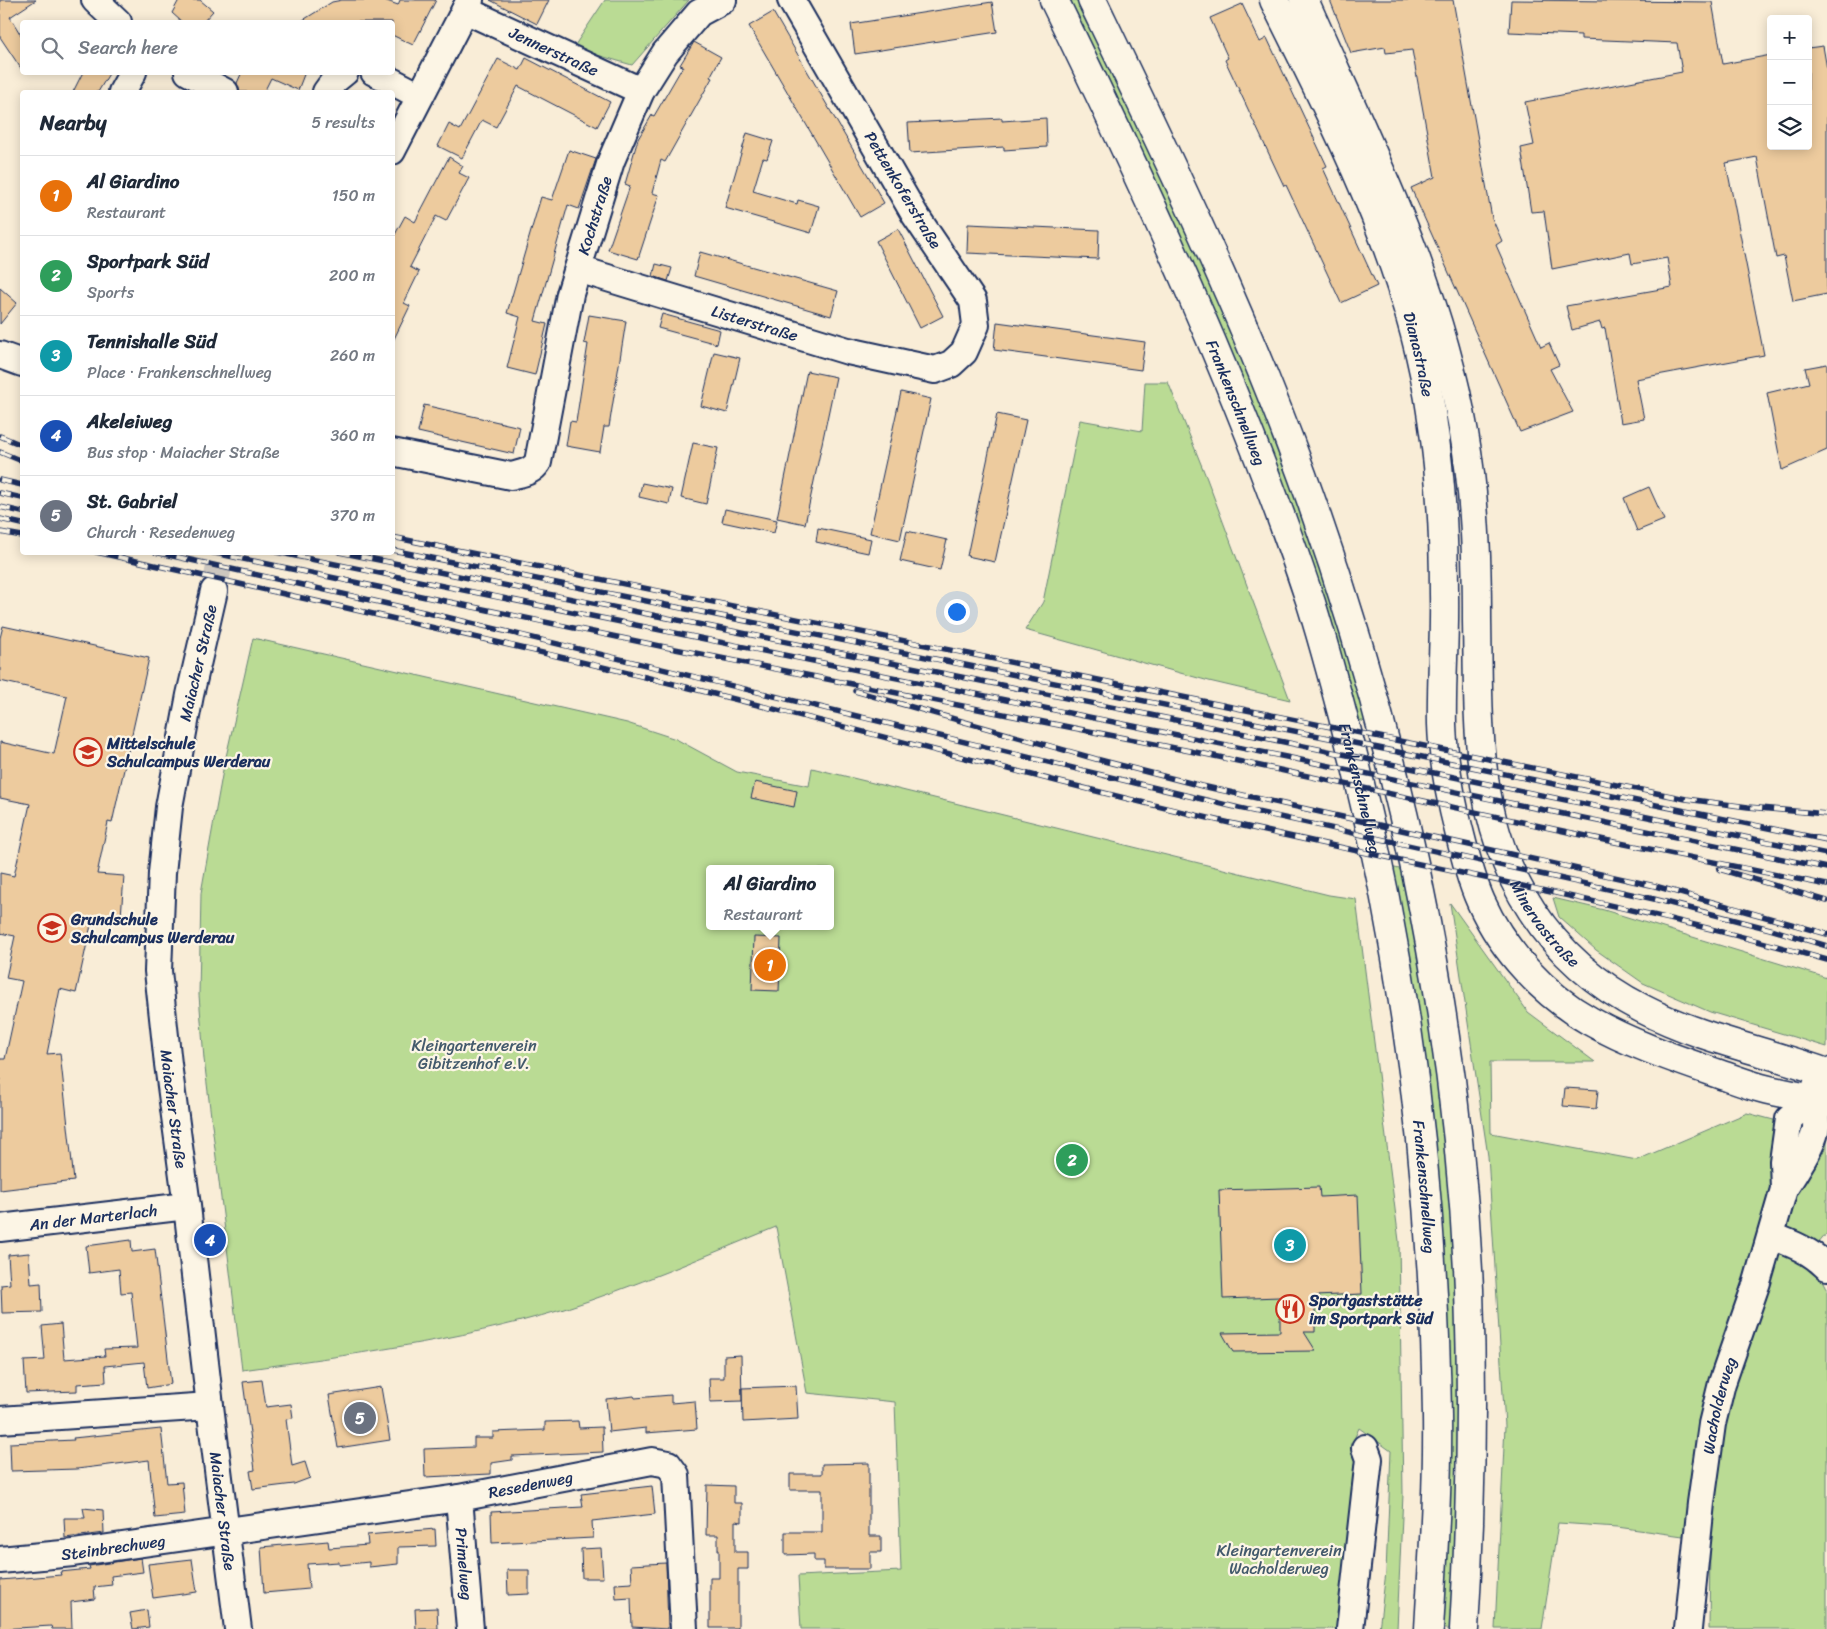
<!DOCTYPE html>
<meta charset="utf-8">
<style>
body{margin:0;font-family:Sriracha,sans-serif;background:#f6f6f7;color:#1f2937}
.controls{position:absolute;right:15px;top:15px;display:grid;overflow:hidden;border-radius:5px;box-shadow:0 2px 12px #0003}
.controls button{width:45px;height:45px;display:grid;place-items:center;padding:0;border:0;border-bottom:1px solid #e0e1e3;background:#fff;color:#1f2937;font:25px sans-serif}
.you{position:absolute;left:956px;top:611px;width:18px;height:18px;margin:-12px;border:4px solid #fff;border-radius:50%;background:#1a73e8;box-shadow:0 0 0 8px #1a73e833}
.badge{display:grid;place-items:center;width:32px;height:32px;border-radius:50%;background:#7c3aed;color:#fff;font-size:16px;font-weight:700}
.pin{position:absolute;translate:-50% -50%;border:2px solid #fff;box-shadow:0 1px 5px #0006}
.popup{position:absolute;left:706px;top:865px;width:128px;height:65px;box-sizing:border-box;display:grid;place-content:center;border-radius:5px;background:#fff;filter:drop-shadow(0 1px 4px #0005);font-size:16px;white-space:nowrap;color:#747a83}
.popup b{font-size:19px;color:#1f2937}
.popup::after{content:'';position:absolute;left:50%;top:100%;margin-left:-10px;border:10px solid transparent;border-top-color:#fff}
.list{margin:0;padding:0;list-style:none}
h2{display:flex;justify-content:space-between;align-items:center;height:65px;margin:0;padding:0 20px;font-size:21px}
h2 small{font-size:16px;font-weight:400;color:#747a83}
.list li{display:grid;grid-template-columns:32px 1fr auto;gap:15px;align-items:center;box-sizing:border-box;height:80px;padding:0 20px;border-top:1px solid #e0e1e3}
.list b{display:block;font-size:19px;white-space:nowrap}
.list p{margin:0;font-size:16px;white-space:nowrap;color:#747a83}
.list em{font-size:16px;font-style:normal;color:#747a83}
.icon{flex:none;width:28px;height:28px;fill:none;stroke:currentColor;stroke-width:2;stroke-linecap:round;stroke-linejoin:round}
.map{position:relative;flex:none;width:1827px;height:1629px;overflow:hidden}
.search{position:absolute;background:#fff;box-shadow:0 2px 12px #0003;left:20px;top:20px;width:375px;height:55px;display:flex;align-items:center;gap:12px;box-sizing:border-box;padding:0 18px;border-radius:5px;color:#747a83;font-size:19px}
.panel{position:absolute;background:#fff;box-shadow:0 2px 12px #0003;left:20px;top:90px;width:375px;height:465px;border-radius:5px}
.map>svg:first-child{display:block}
.green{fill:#badb94;stroke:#6a8579;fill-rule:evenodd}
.building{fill:#edcb9e;stroke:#1b2f5e}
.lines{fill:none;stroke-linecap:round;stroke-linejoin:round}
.minor-tunnel{stroke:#cdc7bf;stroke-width:26;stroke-dasharray:26 13;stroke-linecap:butt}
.minor-casing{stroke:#1b2f5e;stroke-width:30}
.major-casing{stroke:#1b2f5e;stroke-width:31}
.highway-casing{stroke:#1b2f5e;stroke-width:31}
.minor{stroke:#fcf5e5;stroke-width:26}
.major{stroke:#fcf5e5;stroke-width:28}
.highway{stroke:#fcf5e5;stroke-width:28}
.rail-casing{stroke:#1b2f5e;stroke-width:5.5}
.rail{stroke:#fcf5e5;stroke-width:4;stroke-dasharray:11;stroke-linecap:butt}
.labels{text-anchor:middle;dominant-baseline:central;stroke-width:4.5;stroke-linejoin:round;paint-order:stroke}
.street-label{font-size:16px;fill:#1b2f5e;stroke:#fcf5e5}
.poi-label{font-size:16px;font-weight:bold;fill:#1b2f5e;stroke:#fcf5e5;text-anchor:start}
.park-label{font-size:16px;fill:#435a6c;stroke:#fcf5e5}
</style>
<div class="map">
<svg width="1827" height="1629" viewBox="0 0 1827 1629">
<rect width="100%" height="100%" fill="#f9edd7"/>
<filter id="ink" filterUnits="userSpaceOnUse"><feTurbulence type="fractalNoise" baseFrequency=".02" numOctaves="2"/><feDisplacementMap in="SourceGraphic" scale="10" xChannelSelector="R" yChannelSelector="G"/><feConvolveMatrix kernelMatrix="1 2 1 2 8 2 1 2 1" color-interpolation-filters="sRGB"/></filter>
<g filter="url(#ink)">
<path class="green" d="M605,0H689L632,65L573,48Z
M1066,0H1081L1202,260L1297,491L1369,723L1355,719Z
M1145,382H1168L1207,479L1290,700L1209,681L1025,630L1043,602L1080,420L1142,431Z
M253,638L627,723L676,739L737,772L809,786L812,768L1329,895L1356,899L1399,1241L1403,1494L1397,1629H1379L1386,1572L1391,1451L1359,1428L1351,1446L1360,1457L1337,1629H801L798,1576L901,1571L895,1402L807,1393L776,1227C705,1256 634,1287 561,1310C457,1341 349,1355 242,1370L204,1059L199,995L201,893L223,770ZM710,869H830V926H710Z
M1390,867L1404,870L1419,955L1438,1081L1452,1201L1461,1459L1452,1629H1439L1442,1592Z
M1553,898L1604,910L1827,978V1047L1710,1012L1643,983L1596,950L1559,917Z
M1450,903L1528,1012L1595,1062H1490L1491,1133L1637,1160L1747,1113L1827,1134V1233L1807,1257L1822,1278L1827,1288V1629H1709L1710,1549L1683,1536L1617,1527L1558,1523L1542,1629H1495L1505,1426L1488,1156Z"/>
<path class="building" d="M0,0H36L10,17L22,37V70L0,37Z
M179,0H200L213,11L203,22H182L172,13Z
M342,0H384L398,5L400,0H436L413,45L392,35V22H300L332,2Z
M490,0H549L537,24Z
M1330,0H1453L1492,218L1502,241L1496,245L1541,347L1549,343L1559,365L1550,369L1573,412L1520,432L1411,188L1435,177L1412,50L1386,53L1385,47L1351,53Z
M1511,0L1712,2L1723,64L1771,55V146H1808V48L1823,46L1827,69V294L1793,301L1784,256L1776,258L1757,157L1726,163L1764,355L1636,379L1644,419L1621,423L1605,328L1602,329L1600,322L1572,330L1566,306L1672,287L1667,258L1632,264L1630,253L1552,269L1544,211L1531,212L1521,148L1534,145L1525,102L1682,72L1677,43L1581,39V35L1509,32Z
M992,2L997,32L855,54L851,24Z
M1242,4L1260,42L1267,38L1327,166L1323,168L1377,286L1341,303L1286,185L1284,186L1225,60L1228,58L1210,18Z
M773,12L884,203L860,217L749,26Z
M694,42L721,57L710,77L712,78L665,162L661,160L652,193L659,195L638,259L608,250L630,186L625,184L638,139L652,115L654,116L683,66L680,65Z
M526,58L610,102L597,127L518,86L496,127L482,120L462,158L438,146L449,124L460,130L498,59L520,70Z
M83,72H110L98,92H73Z
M242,72H305L298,90L271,78L264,92H240L237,83Z
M1002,118V121L1046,118L1047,147L1004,150V147L910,153L908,123Z
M747,133L773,141L767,159L763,158L753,191L797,204L798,200L819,206L811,233L725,208Z
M569,150L596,159L579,209L568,205L535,321L547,324L535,375L507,368L520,317L507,313L541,197L552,200Z
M449,157L463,166L459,173L469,178L446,221L436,216L410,267L419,272L404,303L410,306L392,343V240L405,216L415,222Z
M968,224L1099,230L1098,259L967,253Z
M898,229L943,316L920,328L876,241Z
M700,252L838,291L831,316L694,276Z
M656,264L672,268L668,281L653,276Z
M0,288L17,303L0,324Z
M662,314L720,330L717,344L658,328Z
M589,315L626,321L609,427H604L600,452L566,446L570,421L576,422L588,344L584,343Z
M997,322L1145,342L1141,370L994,350Z
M714,352L740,358L727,413L701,406Z
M1827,364V450L1782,470L1767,393L1809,383L1805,368Z
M807,371L836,377L805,524L777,518Z
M901,392L931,399L900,540L870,533Z
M424,405L520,427L514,454L418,432Z
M997,414L1026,420L995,562L967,556Z
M693,443L718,448L706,504L681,498Z
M642,483L672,489L669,504L639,497Z
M1649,487L1664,520L1637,531L1624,498Z
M725,509L777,520L774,533L722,522Z
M818,528L871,539L868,553L816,542Z
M907,531L947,540L940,570L900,561Z
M3,626L149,658L112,823L108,822L97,874L124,876L121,917L93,916L76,993L60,989L47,1054L60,1053L74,1181L0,1190V1059H5L22,981L6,978L15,936L0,933V873L14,876L30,804L0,798V742L54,754L67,696L0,681V638Z
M755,782L797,791L794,807L751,798Z
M754,937L781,938L779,991L752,990Z
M1565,1088L1598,1090L1596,1109L1563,1106Z
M1319,1187L1320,1197L1358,1195L1362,1294L1315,1296V1332H1304L1316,1351L1233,1352L1222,1333L1280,1332V1297L1223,1299L1219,1190Z
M131,1240L132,1252L155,1249L171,1384L147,1388L144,1362L105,1366L106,1382L77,1384V1391L26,1393L24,1361L45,1360L42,1326L61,1324L64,1359L105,1356L104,1349L137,1348L131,1292L121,1293L119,1269L89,1273L86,1246Z
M29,1253L31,1284L41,1283L42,1312L2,1313L1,1285L10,1284L8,1255Z
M741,1355L742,1401L710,1402L709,1378H724V1356Z
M262,1380L266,1407L291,1404L293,1418L286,1419L292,1466L305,1462L310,1478L294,1484L253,1489L250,1471L255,1470L243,1382Z
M796,1386L798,1419L743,1422L742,1388Z
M381,1387L390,1440L338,1448L329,1395Z
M671,1395V1403L695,1401L697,1429L646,1433V1428L609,1432L606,1399L634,1396L635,1398Z
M578,1421L579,1428L602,1427L603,1452L512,1456V1460L491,1463V1474L425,1477L424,1449L474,1447V1438H493V1432L545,1430V1422Z
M161,1429L167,1483L182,1482L185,1515L155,1518L149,1460L77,1469L11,1471L10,1443L74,1440L73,1438Z
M869,1463V1536H881V1552H870V1569H824V1561H814V1554L785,1555V1532H822V1490H790V1474H822V1464Z
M707,1485L734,1486V1503H742V1522L735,1521V1552H748V1569H738V1628H710V1578H719V1550H718V1535H706Z
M652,1486L655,1514L592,1521L593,1538L492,1543L491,1512L583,1507L581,1494Z
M83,1508L103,1510L104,1533L65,1538L64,1518H85Z
M435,1529L436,1546L398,1547V1564L369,1567V1562L339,1565V1562L307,1564L309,1589L264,1593L261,1547L328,1541L329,1548L368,1545L367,1535Z
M601,1548L603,1578H582L581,1549Z
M141,1558L143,1572L111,1576L112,1585L94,1587L95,1599L71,1602L72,1629H52L51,1626L0,1629V1580L61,1575L60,1572L90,1569L89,1566Z
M192,1559L197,1592L153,1598L148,1564Z
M666,1563L668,1629L632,1627L631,1598L616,1599L615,1584L632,1583L631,1565Z
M507,1570H529V1594L508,1595Z
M437,1608L438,1629H416L415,1609Z
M147,1610L149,1627L133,1629L130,1613Z"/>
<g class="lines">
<path class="minor-tunnel" d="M214,591L222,552"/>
<defs>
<g id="minor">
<path d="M95,0L118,22"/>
<path id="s1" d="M465,10L641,91"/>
<path d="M188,72L225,92"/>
<path d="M374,72L420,96"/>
<path d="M122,92L133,72"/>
<path d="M326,92L334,81L345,72"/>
<path d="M392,151L470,0"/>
<path id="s2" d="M578,269L848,351L935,370L951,364L964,352L976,325L973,301L915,215L791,0"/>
<path d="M0,355L22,363"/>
<path id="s3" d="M392,452L511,476C522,473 532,472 538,462L570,294L611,161L641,91L665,53L699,13L723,0"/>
<path id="s4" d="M214,591L190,695L169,807L162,873L158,971L168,1064L187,1206L210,1406L238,1629"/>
<path d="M1784,1189C1793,1176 1815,1142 1816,1127C1817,1110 1810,1106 1816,1086"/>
<path id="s5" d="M0,1228L187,1206"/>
<path d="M1772,1236C1793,1244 1811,1251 1827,1267"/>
<path d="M0,1420L210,1406"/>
<path id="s6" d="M459,1498L470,1629"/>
<path id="s7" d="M0,1560L73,1553L459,1498L652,1461L668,1464L676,1475L684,1629"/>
<path d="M1350,1629L1369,1459L1365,1448"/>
<path id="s8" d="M1688,1629L1701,1503L1712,1424L1722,1383L1757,1282L1784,1189L1783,1161L1789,1119L1812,1099"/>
</g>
<g id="major">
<path id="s9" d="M1274,0C1340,133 1411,268 1432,418C1441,476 1444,535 1444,594C1445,637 1441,681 1442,724C1443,760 1450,796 1459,831C1465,855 1471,880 1481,902C1503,951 1544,995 1590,1021C1629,1043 1673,1058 1716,1073C1731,1078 1746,1084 1761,1088C1783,1094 1805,1096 1827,1103"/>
<path id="s10" d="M1304,0C1366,141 1438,279 1464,433C1475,495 1477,558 1477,621C1478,671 1477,721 1483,771C1496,875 1547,960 1643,1009C1701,1039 1766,1051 1827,1073"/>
</g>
<g id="highway">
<path id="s11" d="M1054,0C1150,197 1242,395 1311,603C1328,657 1342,712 1356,767C1409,980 1434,1197 1437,1416C1438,1487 1433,1558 1429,1629"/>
<path d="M1092,0C1167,156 1243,312 1302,475C1397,735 1457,1011 1469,1289C1473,1403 1471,1515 1464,1629"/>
</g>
</defs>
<use href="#minor" class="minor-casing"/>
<use href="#major" class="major-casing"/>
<use href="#highway" class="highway-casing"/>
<use href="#minor" class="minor"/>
<use href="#major" class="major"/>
<use href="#highway" class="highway"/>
<defs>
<path id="rail" d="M0,436L22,445
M0,452L22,461
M0,480L22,485
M0,493L22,498
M0,507L22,512
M0,519L22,524
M0,532L22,536
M392,537L1686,799L1748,807L1827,814
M392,550L1359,744L1827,840
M96,552C279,593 462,633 645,677C827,721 1009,771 1191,814C1403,864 1618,900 1827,960
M155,552L446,617L1239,808L1654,899L1770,929L1827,946
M210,552L665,647L1205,754L1605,840L1827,885
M276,552L1291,758L1827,868
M339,552L1255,736L1827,854
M855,691L1096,759L1202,786L1655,886L1827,934
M1719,869L1827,901"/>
</defs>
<use href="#rail" class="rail-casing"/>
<use href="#rail" class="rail"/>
</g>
</g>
<defs>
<symbol id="school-ring" viewBox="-11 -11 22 22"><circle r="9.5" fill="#fcf5e5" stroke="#c8321e" stroke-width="1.5"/><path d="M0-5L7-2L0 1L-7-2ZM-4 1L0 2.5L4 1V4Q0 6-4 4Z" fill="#c8321e"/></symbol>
<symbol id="restaurant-ring" viewBox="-11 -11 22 22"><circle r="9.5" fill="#fcf5e5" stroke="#c8321e" stroke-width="1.5"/><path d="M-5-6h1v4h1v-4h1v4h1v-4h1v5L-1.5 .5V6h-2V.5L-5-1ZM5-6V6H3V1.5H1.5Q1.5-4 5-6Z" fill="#c8321e"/></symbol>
</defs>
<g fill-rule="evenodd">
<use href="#school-ring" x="72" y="736" width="32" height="32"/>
<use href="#school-ring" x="36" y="912" width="32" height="32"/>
<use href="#restaurant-ring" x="1274" y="1293" width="32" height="32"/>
</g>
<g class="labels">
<g class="street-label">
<text stroke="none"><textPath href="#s1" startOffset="98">Jennerstraße</textPath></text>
<text transform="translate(903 190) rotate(59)">Pettenkoferstraße</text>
<text stroke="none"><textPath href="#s3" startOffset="406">Kochstraße</textPath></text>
<text stroke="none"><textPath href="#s2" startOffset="185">Listerstraße</textPath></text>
<text stroke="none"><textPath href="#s9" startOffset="384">Dianastraße</textPath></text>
<text stroke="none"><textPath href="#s11" startOffset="442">Frankenschnellweg</textPath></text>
<text transform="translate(198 663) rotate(-77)">Maiacher Straße</text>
<text stroke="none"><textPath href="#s11" startOffset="848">Frankenschnellweg</textPath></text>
<text stroke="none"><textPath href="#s10" startOffset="969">Minervastraße</textPath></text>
<text stroke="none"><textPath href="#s4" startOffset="524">Maiacher Straße</textPath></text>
<text stroke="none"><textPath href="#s11" startOffset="1252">Frankenschnellweg</textPath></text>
<text stroke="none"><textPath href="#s5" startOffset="94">An der Marterlach</textPath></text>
<text stroke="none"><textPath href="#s8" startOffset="226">Wacholderweg</textPath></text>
<text stroke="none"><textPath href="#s7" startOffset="536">Resedenweg</textPath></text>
<text stroke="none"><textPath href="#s4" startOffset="929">Maiacher Straße</textPath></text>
<text stroke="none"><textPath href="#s7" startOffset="114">Steinbrechweg</textPath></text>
<text stroke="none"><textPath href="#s6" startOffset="66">Primelweg</textPath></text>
</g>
<g class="poi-label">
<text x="107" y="743">Mittelschule<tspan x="107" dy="18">Schulcampus Werderau</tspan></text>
<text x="71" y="919">Grundschule<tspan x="71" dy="18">Schulcampus Werderau</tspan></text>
<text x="1309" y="1300">Sportgaststätte<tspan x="1309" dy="18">im Sportpark Süd</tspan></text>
</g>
<g class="park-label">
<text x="474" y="1045">Kleingartenverein<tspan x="474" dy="18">Gibitzenhof e.V.</tspan></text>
<text x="1279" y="1550">Kleingartenverein<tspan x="1279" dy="18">Wacholderweg</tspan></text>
</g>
</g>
</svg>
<div class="controls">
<button>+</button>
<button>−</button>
<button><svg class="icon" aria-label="layers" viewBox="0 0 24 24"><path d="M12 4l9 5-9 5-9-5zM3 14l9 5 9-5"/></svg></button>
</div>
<div class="you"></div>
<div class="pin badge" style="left:770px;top:965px;background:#e8710a">1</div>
<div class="popup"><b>Al Giardino</b>Restaurant</div>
<div class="pin badge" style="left:1072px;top:1160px;background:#2e9e5b">2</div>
<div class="pin badge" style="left:1290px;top:1245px;background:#0f9aa8">3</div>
<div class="pin badge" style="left:210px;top:1240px;background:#1a4fb4">4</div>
<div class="pin badge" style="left:360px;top:1418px;background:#6b7280">5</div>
<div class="search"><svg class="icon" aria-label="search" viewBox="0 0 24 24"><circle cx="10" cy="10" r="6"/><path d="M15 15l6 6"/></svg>Search here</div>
<section class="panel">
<h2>Nearby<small>5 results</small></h2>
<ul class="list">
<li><span class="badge" style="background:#e8710a">1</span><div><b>Al Giardino</b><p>Restaurant</p></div><em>150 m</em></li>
<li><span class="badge" style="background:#2e9e5b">2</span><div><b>Sportpark Süd</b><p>Sports</p></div><em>200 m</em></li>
<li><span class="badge" style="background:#0f9aa8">3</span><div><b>Tennishalle Süd</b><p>Place · Frankenschnellweg</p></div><em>260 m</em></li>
<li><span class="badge" style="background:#1a4fb4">4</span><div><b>Akeleiweg</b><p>Bus stop · Maiacher Straße</p></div><em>360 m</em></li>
<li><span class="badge" style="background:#6b7280">5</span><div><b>St. Gabriel</b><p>Church · Resedenweg</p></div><em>370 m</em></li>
</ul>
</section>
</div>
